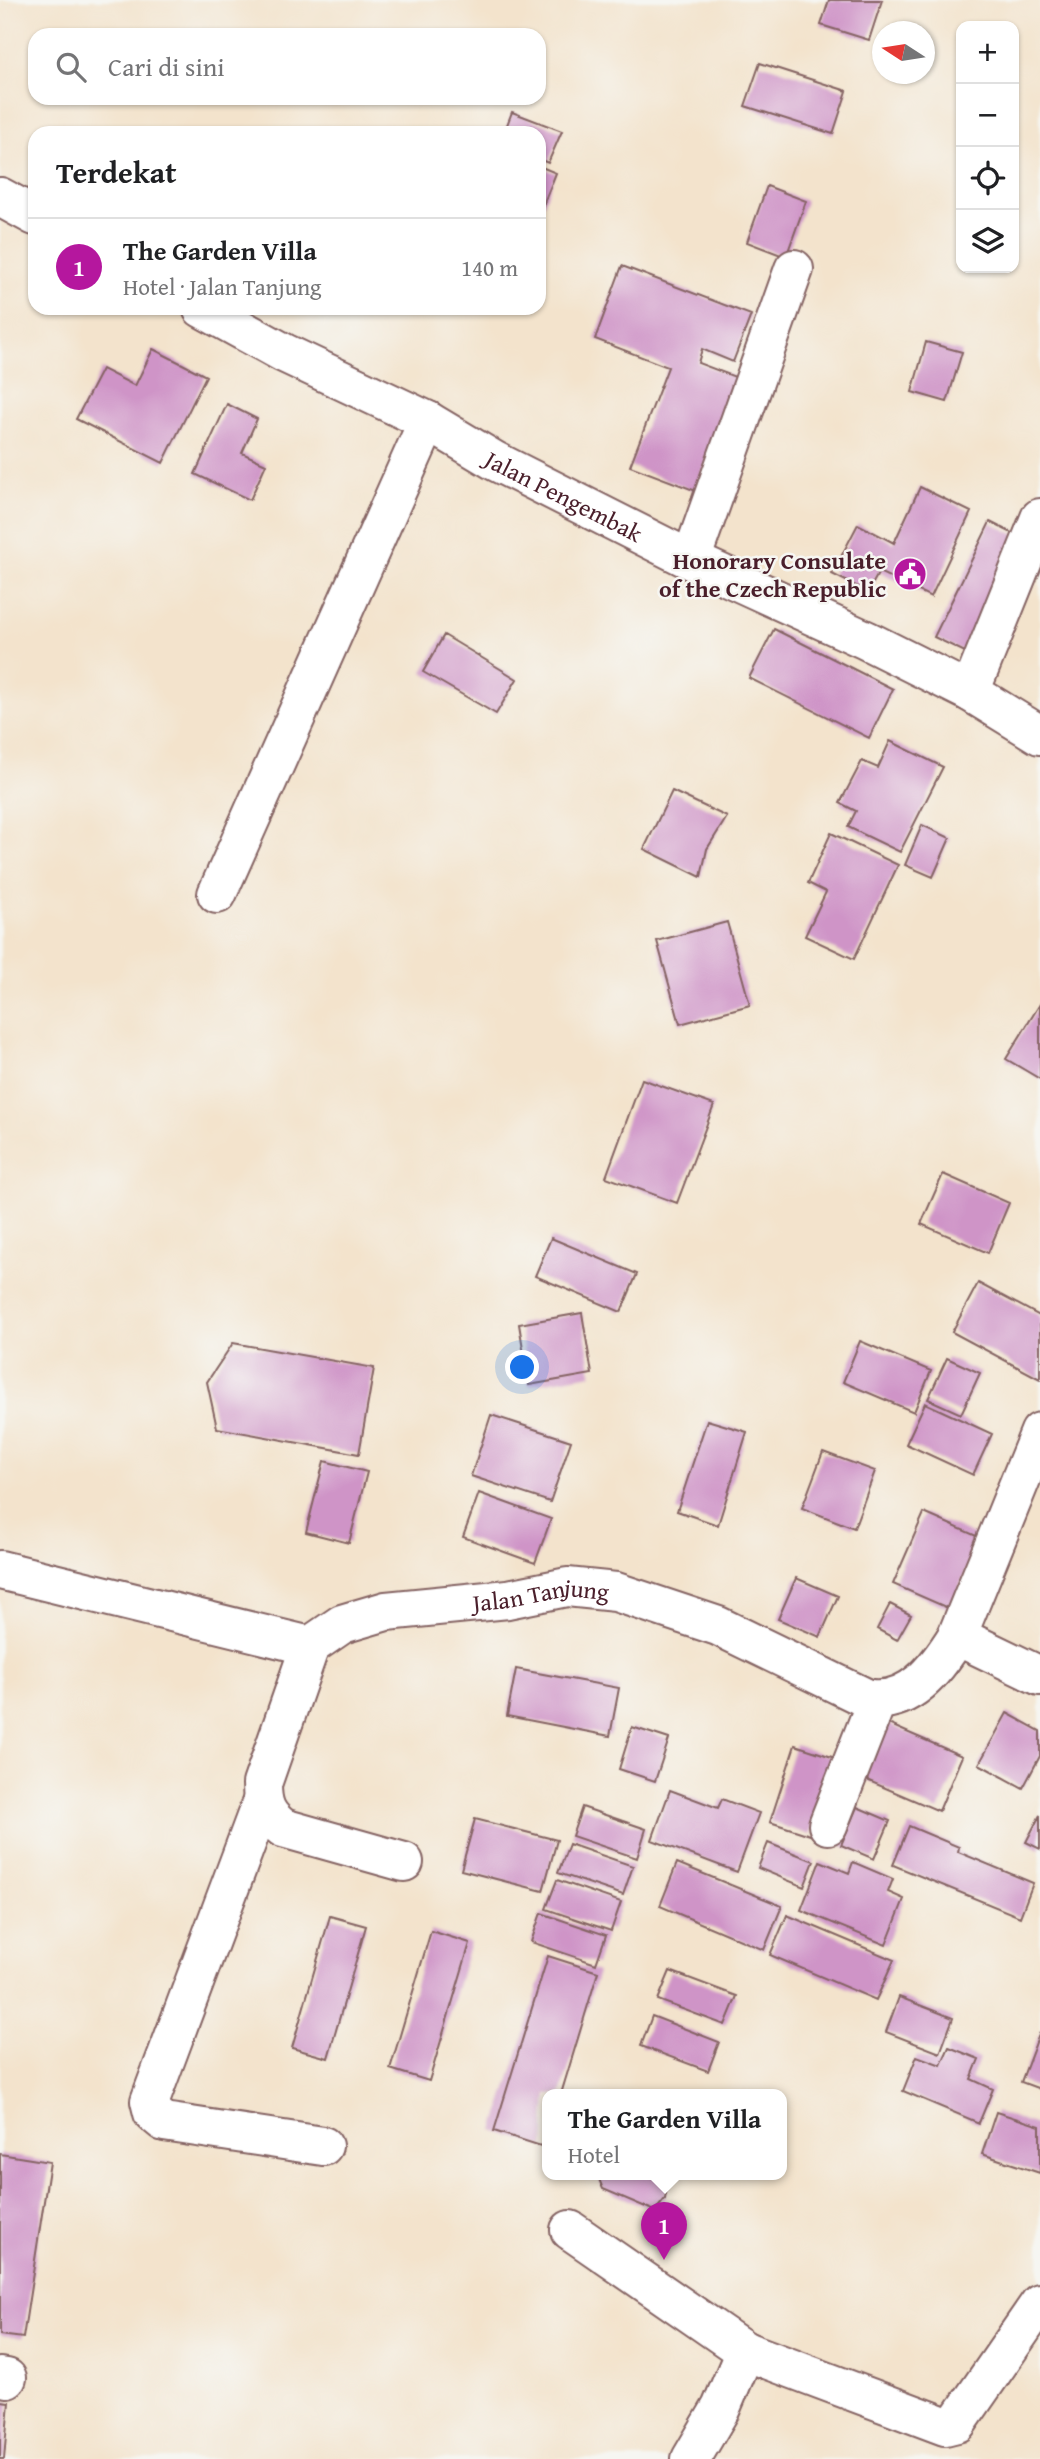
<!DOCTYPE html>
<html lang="id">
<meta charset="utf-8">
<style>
body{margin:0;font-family:"Gentium Book Plus",serif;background:#f6f6f6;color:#202124}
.controls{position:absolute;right:21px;top:21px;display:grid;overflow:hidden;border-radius:14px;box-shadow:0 2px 5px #0004}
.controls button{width:63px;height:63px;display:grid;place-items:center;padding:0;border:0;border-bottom:2px solid #e0e0e0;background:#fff;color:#202124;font:35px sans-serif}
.compass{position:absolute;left:872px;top:21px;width:63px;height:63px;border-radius:50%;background:#fff;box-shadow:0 2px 5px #0004;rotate:282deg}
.you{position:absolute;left:523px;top:1368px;width:24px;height:24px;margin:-18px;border:5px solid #fff;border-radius:50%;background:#1a73e8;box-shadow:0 0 0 10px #1a73e833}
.badge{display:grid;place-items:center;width:46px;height:46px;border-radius:50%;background:#b5179e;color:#fff;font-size:23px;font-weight:700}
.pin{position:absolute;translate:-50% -58px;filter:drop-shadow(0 2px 4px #0008)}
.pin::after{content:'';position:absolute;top:37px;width:24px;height:21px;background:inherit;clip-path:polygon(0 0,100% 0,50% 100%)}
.popup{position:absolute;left:542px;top:2089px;width:245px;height:91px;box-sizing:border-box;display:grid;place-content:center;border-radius:14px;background:#fff;filter:drop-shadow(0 2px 5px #0005);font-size:23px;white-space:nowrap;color:#757577}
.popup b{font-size:26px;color:#202124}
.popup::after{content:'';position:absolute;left:50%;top:100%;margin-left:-14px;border:14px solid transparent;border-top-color:#fff}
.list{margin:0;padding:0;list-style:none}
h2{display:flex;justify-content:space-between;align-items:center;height:91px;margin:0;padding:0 28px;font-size:30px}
h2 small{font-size:23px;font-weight:400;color:#757577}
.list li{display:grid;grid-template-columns:46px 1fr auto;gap:21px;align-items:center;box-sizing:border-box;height:98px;padding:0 28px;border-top:2px solid #e0e0e0}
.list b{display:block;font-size:26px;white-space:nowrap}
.list p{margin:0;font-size:23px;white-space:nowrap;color:#757577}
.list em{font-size:23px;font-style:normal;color:#757577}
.icon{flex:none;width:38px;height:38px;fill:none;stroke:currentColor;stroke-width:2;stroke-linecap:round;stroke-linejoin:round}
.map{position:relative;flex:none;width:1040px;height:2459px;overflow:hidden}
.search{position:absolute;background:#fff;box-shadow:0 2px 5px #0004;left:28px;top:28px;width:518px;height:77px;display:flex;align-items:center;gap:18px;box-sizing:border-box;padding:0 24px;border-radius:21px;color:#757577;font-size:26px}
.panel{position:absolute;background:#fff;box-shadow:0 2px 5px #0004;left:28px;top:126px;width:518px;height:189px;border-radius:21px}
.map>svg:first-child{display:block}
.building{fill:#cf94c7}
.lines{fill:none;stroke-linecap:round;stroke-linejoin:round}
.minor-casing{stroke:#856463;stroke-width:42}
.minor{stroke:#fff;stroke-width:38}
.labels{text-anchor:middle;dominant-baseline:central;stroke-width:5;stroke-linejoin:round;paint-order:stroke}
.street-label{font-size:24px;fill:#4a1f2b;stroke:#f6f6f2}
.poi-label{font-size:24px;font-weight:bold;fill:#4a1f2b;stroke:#f6f6f2;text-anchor:end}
</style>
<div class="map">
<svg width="1040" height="2459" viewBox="0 0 1040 2459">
<rect width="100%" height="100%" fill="#f6f6f2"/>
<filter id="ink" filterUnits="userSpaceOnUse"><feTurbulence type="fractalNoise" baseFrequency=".0143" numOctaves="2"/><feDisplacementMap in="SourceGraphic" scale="14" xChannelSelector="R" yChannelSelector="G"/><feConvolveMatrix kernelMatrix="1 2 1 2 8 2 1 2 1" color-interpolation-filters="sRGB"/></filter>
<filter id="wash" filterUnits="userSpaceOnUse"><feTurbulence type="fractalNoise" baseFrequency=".00686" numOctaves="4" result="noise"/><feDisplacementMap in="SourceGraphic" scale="28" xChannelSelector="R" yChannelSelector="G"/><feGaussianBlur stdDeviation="1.57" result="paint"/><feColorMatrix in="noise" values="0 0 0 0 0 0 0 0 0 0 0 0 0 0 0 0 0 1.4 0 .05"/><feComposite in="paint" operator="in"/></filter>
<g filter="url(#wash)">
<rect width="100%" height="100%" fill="#f3e3cc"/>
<g id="blocks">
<path class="building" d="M829,0H882L869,40L821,25Z
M760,63L847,91L833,134L745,106Z
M512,112L562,131L548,163L539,159V133H504Z
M539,166L556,173L539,215Z
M767,186L806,201L786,257L747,242Z
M622,266L751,315L733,362L702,349L698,363L738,378L696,491L630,466L668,367L595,339Z
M926,342L962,352L947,402L912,392Z
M153,349L206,376L163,463L76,419L102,369L135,386Z
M227,404L257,419L242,453L266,464L250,500L195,474Z
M920,487L971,512L931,597L879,572L868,592L832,574L858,524L894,543Z
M990,522L1026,540L971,655L934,637Z
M774,629L893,689L869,738L749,678Z
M444,635L517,679L496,714L423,672Z
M890,741L943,767L900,852L848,827L856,811L840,803L862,761L878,768Z
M672,791L727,817L707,849L701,877L644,849Z
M922,825L950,838L933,877L905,865Z
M831,833L898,865L854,959L805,936L826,892L808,883Z
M727,922L750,1005L680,1024L657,941Z
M1040,1004V1079L1006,1059Z
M642,1079L714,1105L677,1203L606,1177Z
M943,1174L1009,1203L988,1253L921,1224Z
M551,1238L637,1274L621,1312L535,1276Z
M978,1283L1040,1316V1379L952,1332Z
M582,1313L592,1374L529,1385L519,1324Z
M860,1341L931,1371L914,1412L843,1382Z
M233,1343L374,1368L359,1454L217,1428L207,1382Z
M947,1358L980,1373L961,1414L928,1399Z
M925,1403L992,1434L973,1475L906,1444Z
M491,1415L571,1441L550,1502L471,1476Z
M707,1420L747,1432L718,1525L677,1511Z
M823,1452L875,1471L854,1528L802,1508Z
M324,1461L367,1472L349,1543L306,1532Z
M479,1493L551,1519L535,1563L463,1537Z
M924,1513L981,1538L950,1609L893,1584Z
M796,1578L838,1596L820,1637L778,1619Z
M890,1604L911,1615L897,1640L877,1629Z
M516,1669L619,1688L610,1736L507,1716Z
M1007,1713L1040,1731V1756L1023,1788L979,1764Z
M886,1723L962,1756L939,1811L862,1778Z
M632,1727L669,1739L655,1781L619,1769Z
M795,1745L835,1758L810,1835L770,1822Z
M670,1790L718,1808L722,1799L759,1813L737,1872L652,1840Z
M582,1807L646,1829L637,1858L572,1836Z
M857,1807L890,1821L874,1859L841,1845Z
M1040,1815V1849L1026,1842Z
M475,1819L557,1840L543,1891L461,1870Z
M909,1826L959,1847L958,1852L1033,1883L1020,1917L893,1865Z
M768,1843L814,1861L804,1887L758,1868Z
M569,1844L633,1866L623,1895L558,1873Z
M820,1861L849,1873L853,1862L893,1879L888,1892L904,1899L886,1945L801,1910Z
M677,1863L782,1906L764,1950L660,1906Z
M557,1880L621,1902L611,1931L546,1909Z
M541,1913L606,1935L596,1964L531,1942Z
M787,1915L894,1960L876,2000L770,1955Z
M330,1916L366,1926L328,2058L292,2048Z
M431,1931L470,1943L429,2081L390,2069Z
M548,1956L598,1972L561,2094H547L544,2147L494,2131Z
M670,1971L737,1996L725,2025L658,2000Z
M899,1997L953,2018L940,2053L886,2032Z
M652,2016L719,2042L708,2071L641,2046Z
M1040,2032V2089L1021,2082Z
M949,2047L979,2059L971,2079L993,2089L979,2123L903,2091L917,2056L941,2065Z
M996,2112L1040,2126V2173L982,2154Z
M0,2154L50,2162L23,2338L0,2335Z
M597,2174H650L668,2182L665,2199L655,2211L603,2189Z
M0,2401L9,2402L4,2459H0Z"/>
</g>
</g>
<g filter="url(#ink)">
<use href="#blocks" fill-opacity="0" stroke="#856463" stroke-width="2"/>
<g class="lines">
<defs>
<g id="minor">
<path d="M0,197L35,216"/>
<path id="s1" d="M202,308L284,353L428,421L495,461L691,560L866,640L970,692L1040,735"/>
<path d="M691,560L794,269"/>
<path d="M970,692L1040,518"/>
<path d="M217,894L428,421"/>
<path id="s2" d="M0,1570L310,1646L342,1624L386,1611L508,1599L567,1587L616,1592L718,1626L866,1698C909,1707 937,1668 957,1636L1040,1432"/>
<path d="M957,1636L1040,1676"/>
<path d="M310,1646L262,1784C262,1805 266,1815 283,1828L404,1862"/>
<path d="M262,1801L150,2101L153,2113L164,2122L323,2146"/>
<path d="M828,1825L877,1700"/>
<path d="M570,2230L745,2351"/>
<path d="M0,2377L7,2378"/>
<path d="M691,2459L721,2408L745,2351L945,2426L957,2423L1040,2303"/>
</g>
</defs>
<use href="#minor" class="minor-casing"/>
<use href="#minor" class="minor"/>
</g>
</g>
<defs>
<symbol id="civic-disc" viewBox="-11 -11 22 22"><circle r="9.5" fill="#b5179e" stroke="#f6f6f2"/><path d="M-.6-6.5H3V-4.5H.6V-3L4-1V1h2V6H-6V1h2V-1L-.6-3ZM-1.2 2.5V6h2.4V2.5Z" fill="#fff"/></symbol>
</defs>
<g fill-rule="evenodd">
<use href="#civic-disc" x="891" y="555" width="38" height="38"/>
</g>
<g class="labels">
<g class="street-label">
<text stroke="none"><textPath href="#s1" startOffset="408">Jalan Pengembak</textPath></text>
<text stroke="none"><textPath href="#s2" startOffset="560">Jalan Tanjung</textPath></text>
</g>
<g class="poi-label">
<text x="886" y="560">Honorary Consulate<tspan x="886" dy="28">of the Czech Republic</tspan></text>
</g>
</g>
</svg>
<div class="controls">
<button>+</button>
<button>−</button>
<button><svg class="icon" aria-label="locate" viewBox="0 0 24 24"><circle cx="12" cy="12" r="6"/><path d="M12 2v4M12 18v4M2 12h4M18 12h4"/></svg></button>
<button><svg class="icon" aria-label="layers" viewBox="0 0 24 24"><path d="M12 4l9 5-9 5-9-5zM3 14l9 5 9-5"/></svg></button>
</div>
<svg class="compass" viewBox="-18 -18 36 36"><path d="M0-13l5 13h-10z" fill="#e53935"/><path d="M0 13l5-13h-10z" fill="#757577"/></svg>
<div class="you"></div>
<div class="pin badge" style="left:664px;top:2260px">1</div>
<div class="popup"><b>The Garden Villa</b>Hotel</div>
<div class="search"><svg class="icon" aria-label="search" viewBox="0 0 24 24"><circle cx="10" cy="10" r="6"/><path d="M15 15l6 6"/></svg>Cari di sini</div>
<section class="panel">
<h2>Terdekat<small></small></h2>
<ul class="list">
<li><span class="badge">1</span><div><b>The Garden Villa</b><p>Hotel · Jalan Tanjung</p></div><em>140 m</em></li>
</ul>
</section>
</div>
